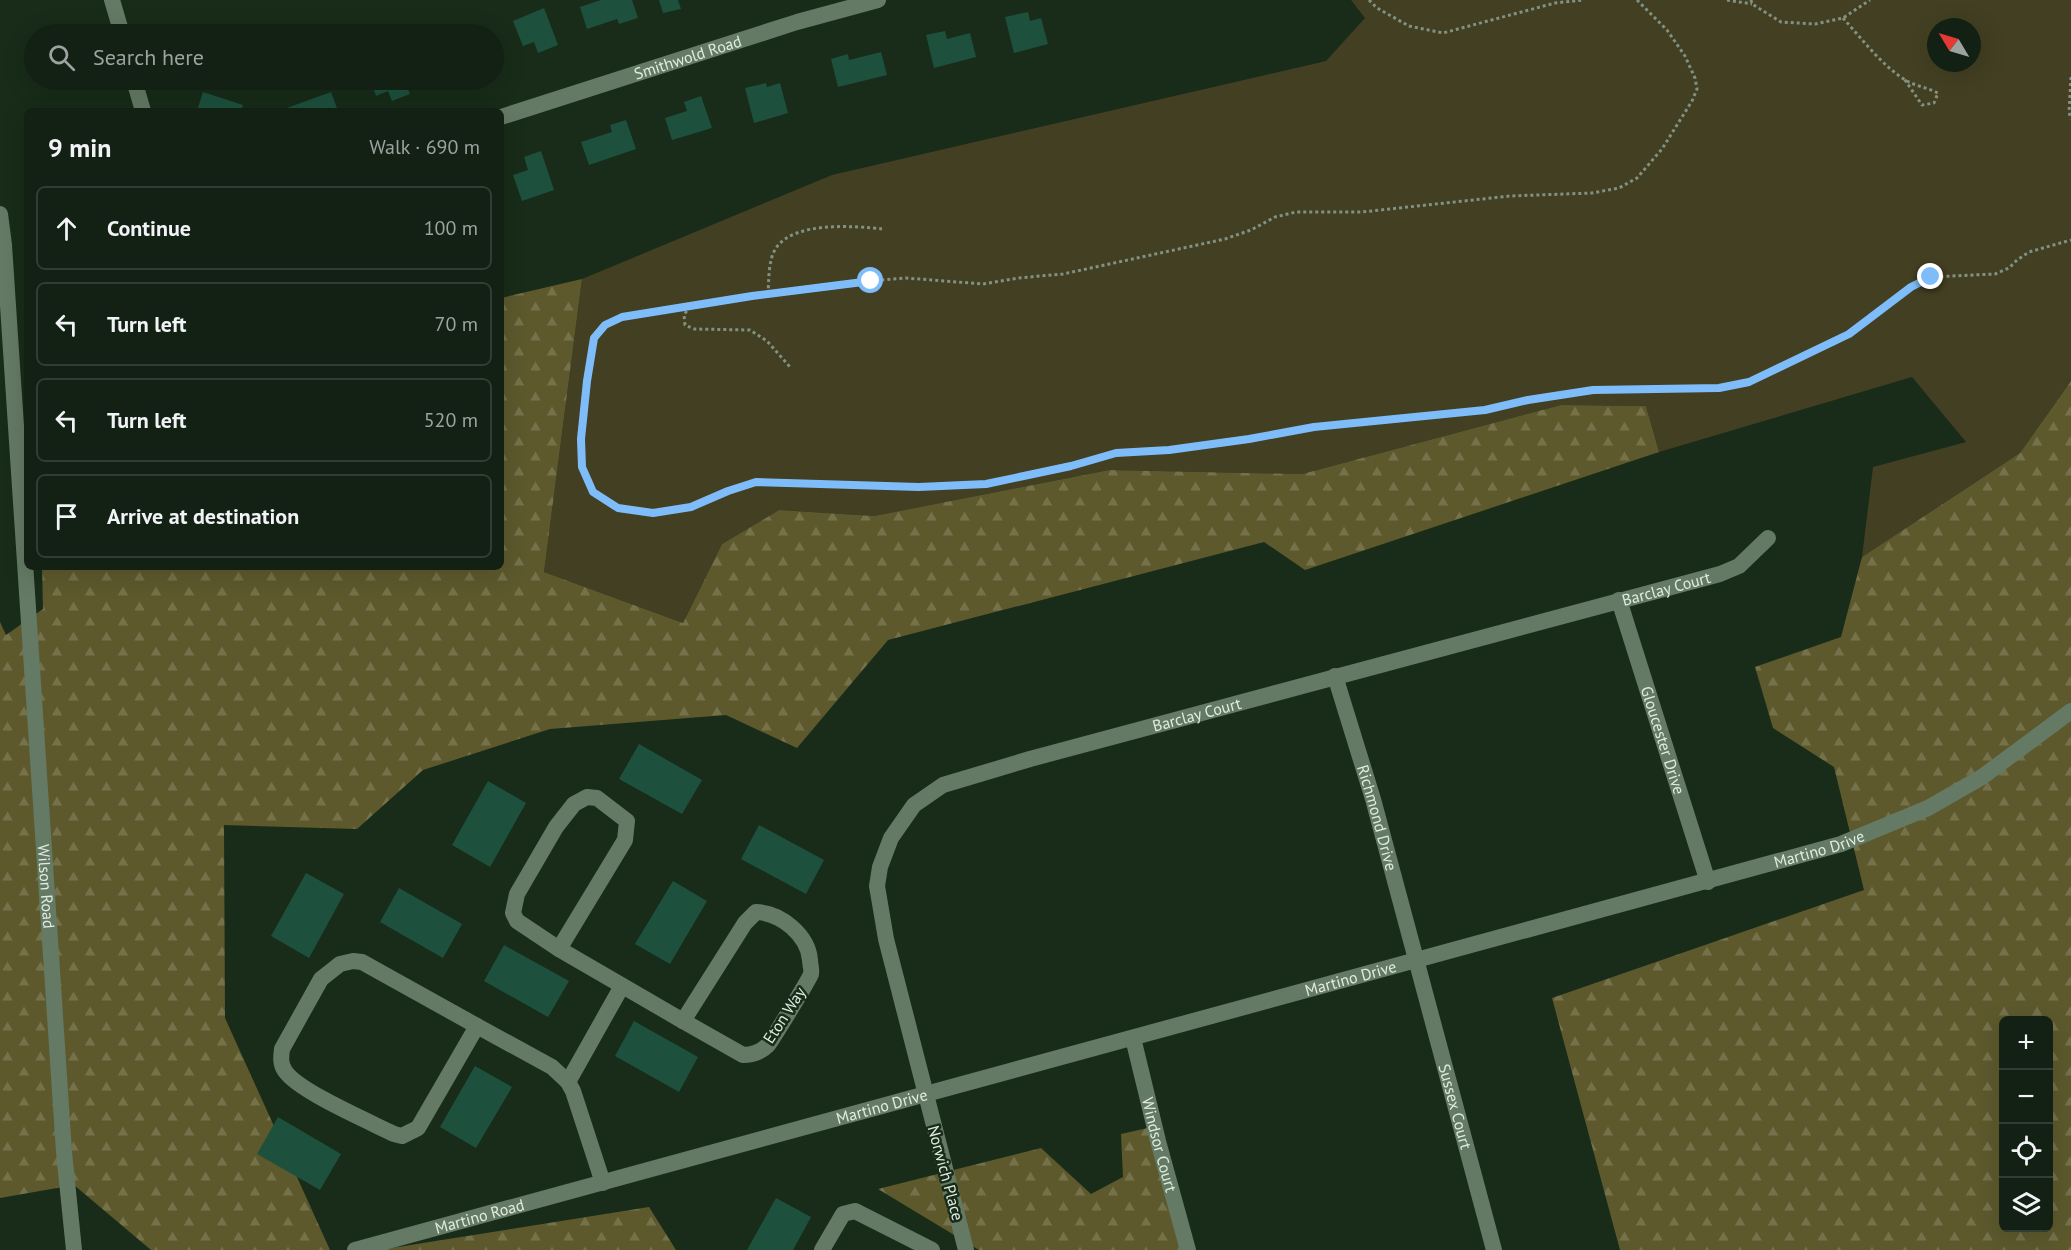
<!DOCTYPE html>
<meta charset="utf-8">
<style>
body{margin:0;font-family:"PT Sans",sans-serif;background:#1f2e21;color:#f1f3f6}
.controls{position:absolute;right:18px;bottom:18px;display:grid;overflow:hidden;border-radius:9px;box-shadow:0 6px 24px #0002}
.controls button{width:54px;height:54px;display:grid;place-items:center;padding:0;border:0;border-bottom:2px solid #313e33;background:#122113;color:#f1f3f6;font:30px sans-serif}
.compass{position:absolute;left:1927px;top:18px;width:54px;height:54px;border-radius:50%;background:#122113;box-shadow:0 6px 24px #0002;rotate:308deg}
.stop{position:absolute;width:18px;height:18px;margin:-14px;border:4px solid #7fbdfa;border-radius:50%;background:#fff}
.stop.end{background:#7fbdfa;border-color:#fff;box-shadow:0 2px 6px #0008}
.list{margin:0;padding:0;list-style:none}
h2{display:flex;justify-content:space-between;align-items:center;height:78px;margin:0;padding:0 24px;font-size:26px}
h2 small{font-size:20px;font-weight:400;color:#9ca3a0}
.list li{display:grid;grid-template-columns:39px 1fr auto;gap:18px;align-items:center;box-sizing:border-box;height:84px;margin:0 12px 12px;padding:0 12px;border:2px solid #313e33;border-radius:9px}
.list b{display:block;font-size:22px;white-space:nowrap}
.list em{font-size:20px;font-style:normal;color:#9ca3a0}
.icon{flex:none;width:33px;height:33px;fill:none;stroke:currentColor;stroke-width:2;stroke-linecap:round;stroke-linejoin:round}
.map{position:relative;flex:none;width:2071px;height:1250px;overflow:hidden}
.search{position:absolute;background:#122113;box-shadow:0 6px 24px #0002;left:24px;top:24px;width:480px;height:66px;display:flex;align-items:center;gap:15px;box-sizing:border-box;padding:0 21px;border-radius:33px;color:#9ca3a0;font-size:22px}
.panel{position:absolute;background:#122113;box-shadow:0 6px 24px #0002;left:24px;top:108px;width:480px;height:462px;border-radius:9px}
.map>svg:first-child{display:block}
.grass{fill:#423f22;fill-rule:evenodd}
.forest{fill:url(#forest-firs);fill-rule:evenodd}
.building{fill:#1d513e}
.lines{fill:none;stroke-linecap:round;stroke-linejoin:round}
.path{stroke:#829182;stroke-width:3;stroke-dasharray:3 3;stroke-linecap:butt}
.minor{stroke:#647a64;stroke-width:16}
.route{stroke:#7fbdfa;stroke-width:8}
.labels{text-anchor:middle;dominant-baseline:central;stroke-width:5;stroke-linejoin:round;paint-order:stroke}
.street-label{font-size:16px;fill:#e0ece0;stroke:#182c19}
</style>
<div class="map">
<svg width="2071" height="1250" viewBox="0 0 2071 1250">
<defs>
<pattern id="forest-firs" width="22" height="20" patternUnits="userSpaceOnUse" patternTransform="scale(1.5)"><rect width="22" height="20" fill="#5d592d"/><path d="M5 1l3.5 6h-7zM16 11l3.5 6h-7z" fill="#74714b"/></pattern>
</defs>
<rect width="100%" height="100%" fill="#182c19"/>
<path class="grass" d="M1351,0H2071V381L2020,453L1862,557L1873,467L1966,442L1912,377L1659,452L1646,406L1561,405L1302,474L1109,470L874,516L779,510L722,544L683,623L544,572L582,279L832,175L1326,61L1365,18ZM1936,27H1972V63H1936Z"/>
<path class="forest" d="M582,279L544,572L683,623L722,544L779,510L874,516L1109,470L1302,474L1561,405L1646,406L1659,452L1305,570L1264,542L888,640L797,748L726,715L550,729L423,770L357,829L224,825L225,1018L330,1250H151L74,1185L0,1198V622L6,635L43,609L42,567H501V298Z
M2071,381V1250H1620L1552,998L1864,890L1834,767L1773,728L1755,667L1841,637L1862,557L2020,453ZM2004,1020H2048V1228H2004Z
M1161,1125L1195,1250H979L878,1189L1041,1148L1091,1194L1123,1177L1121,1134Z
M649,1207L676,1250H379Z"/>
<path class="building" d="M601,0H632L638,18L619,24L617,19L587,29L580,7Z
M659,0H678L681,9L663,13Z
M544,8L558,45L538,53L534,42L523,46L513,21Z
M1028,12L1030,21L1041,18L1048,44L1014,53L1005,17Z
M945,31L947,39L970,33L976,57L934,68L926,35Z
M881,52L887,75L838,87L831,59L848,54L849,60Z
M370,80H404L410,94L392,101L388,91L376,96Z
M766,83L767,87L780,83L788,113L754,123L745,88Z
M203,92L243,105L241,111H197Z
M331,92L338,111H284V109Z
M701,96L712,128L672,140L665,118L687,111L684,102Z
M626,120L636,149L589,165L581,142L612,132L610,125Z
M541,151L554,190L522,201L513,175L528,170L524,157Z
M639,744L702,780L682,814L619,779Z
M488,781L526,803L490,867L452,845Z
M759,825L824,860L806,894L741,859Z
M306,873L344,894L309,958L271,936Z
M673,881L707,901L670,964L635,944Z
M399,888L462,924L443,958L380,922Z
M504,945L569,981L548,1017L484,981Z
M634,1021L698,1057L679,1092L615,1056Z
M475,1066L512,1087L476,1148L440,1127Z
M278,1117L341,1154L320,1190L257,1154Z
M776,1198L811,1217L793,1250H747Z"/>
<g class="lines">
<path class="path" d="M1369,0L1377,8L1409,26L1443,33L1555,3L1583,0
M1637,0L1667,30L1685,56L1695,78L1697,89L1692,101L1662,149L1637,178L1619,188L1592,193L1510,196L1362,212H1296L1275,217L1251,230L1225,239L1063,274L1018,278L983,284L906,278L871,281L752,296L622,317L605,325L594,338L587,381L581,439L582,467L593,492L618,508L653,513L691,507L728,491L756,482L919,487L986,484L1116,453L1169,450L1249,439L1314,427L1485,410L1528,400L1593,390L1719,388L1749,382L1849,334L1911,287L1931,277L1995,274L2009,268L2017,260L2029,252L2071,240
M1727,0L1752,4
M1751,0L1752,4L1781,22L1815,24L1843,18L1870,0
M1843,18C1862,39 1882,66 1907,81C1916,86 1928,88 1938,93L1934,103L1922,105L1903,77
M2071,77L2069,112L2071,119
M768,294C769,280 768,260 776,248C794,221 855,226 883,229
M690,306L684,315L685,325L694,329L750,330L767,341L791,368"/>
<g class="minor">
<path d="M112,0L122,34"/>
<path d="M134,80L143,111"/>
<path id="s1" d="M501,117L797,22L878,0"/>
<path id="s2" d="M0,214L4,245L64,1152L74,1250"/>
<path id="s3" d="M1619,600L1708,882"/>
<path id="s4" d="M1335,676L1373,799L1494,1250"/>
<path d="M587,797L597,798L627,821L625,840L559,949L517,921L513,913L517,894L556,827L574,804Z"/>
<path d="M756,912C781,913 808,935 810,960C810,964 812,970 811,974C809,980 772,1040 768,1045C761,1052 752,1055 743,1055L683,1021L745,923Z"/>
<path d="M559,949L683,1021"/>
<path d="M353,961L362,962L477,1026L418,1128L402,1136L394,1134C370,1122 298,1091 285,1071C280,1064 281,1057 282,1049L321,979L340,964Z"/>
<path d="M477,1026L552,1067L568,1082"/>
<path id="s5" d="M1133,1038L1158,1141L1188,1250"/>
<path d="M603,1183L573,1091L568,1082L622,986"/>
<path id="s6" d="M355,1250L1841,844L1928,808L1982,777L2071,711"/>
<path d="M822,1250L843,1214L855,1211L932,1250"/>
<path id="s7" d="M966,1250L886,939L877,886L880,867L891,838L914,805L943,785L1030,759L1720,574L1739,566L1768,538"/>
</g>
</g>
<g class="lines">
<path class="route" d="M871,281L752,296L622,317L605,325L594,338L587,381L581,439L582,467L593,492L618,508L653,513L691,507L728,491L756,482L919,487L986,484L1071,466L1116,453L1169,450L1249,439L1314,427L1485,410L1528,400L1593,390L1719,388L1749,382L1849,334L1911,287L1931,277"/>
</g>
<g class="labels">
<g class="street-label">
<text stroke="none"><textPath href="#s1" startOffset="196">Smithwold Road</textPath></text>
<text stroke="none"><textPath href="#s7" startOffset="1250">Barclay Court</textPath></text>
<text stroke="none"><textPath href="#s7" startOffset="764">Barclay Court</textPath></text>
<text stroke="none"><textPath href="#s3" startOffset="147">Gloucester Drive</textPath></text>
<text stroke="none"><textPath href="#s4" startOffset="148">Richmond Drive</textPath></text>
<text stroke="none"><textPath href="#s6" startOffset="1518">Martino Drive</textPath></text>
<text stroke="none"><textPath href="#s2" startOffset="674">Wilson Road</textPath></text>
<text stroke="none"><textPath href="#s6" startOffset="1032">Martino Drive</textPath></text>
<text transform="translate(784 1015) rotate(-57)">Eton Way</text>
<text stroke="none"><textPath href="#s4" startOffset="447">Sussex Court</textPath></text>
<text stroke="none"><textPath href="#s6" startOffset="546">Martino Drive</textPath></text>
<text stroke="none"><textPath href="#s5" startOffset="110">Windsor Court</textPath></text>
<text transform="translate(946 1173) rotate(75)">Norwich Place</text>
<text stroke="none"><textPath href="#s6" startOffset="129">Martino Road</textPath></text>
</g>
</g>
</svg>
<div class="controls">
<button>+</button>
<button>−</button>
<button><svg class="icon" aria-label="locate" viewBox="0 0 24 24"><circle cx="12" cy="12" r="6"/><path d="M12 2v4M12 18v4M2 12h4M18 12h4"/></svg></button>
<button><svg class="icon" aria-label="layers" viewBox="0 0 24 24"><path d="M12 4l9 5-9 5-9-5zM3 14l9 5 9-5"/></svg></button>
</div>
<svg class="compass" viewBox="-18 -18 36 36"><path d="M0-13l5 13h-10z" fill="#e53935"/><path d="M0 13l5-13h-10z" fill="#9ca3a0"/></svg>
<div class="stop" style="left:871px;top:281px"></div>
<div class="stop end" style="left:1931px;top:277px"></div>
<div class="search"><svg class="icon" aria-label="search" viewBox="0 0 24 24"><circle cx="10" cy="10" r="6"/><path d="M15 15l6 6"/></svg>Search here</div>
<section class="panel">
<h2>9 min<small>Walk · 690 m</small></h2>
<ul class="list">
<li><svg class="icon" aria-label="ahead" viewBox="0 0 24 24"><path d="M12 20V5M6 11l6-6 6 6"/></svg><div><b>Continue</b></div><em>100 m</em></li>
<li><svg class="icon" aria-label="left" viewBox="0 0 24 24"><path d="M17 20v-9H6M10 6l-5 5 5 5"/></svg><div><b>Turn left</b></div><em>70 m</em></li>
<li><svg class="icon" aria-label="left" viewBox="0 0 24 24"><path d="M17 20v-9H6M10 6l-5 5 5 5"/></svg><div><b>Turn left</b></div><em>520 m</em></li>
<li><svg class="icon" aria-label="arrive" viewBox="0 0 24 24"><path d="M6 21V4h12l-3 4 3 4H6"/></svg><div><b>Arrive at destination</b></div></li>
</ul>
</section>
</div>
